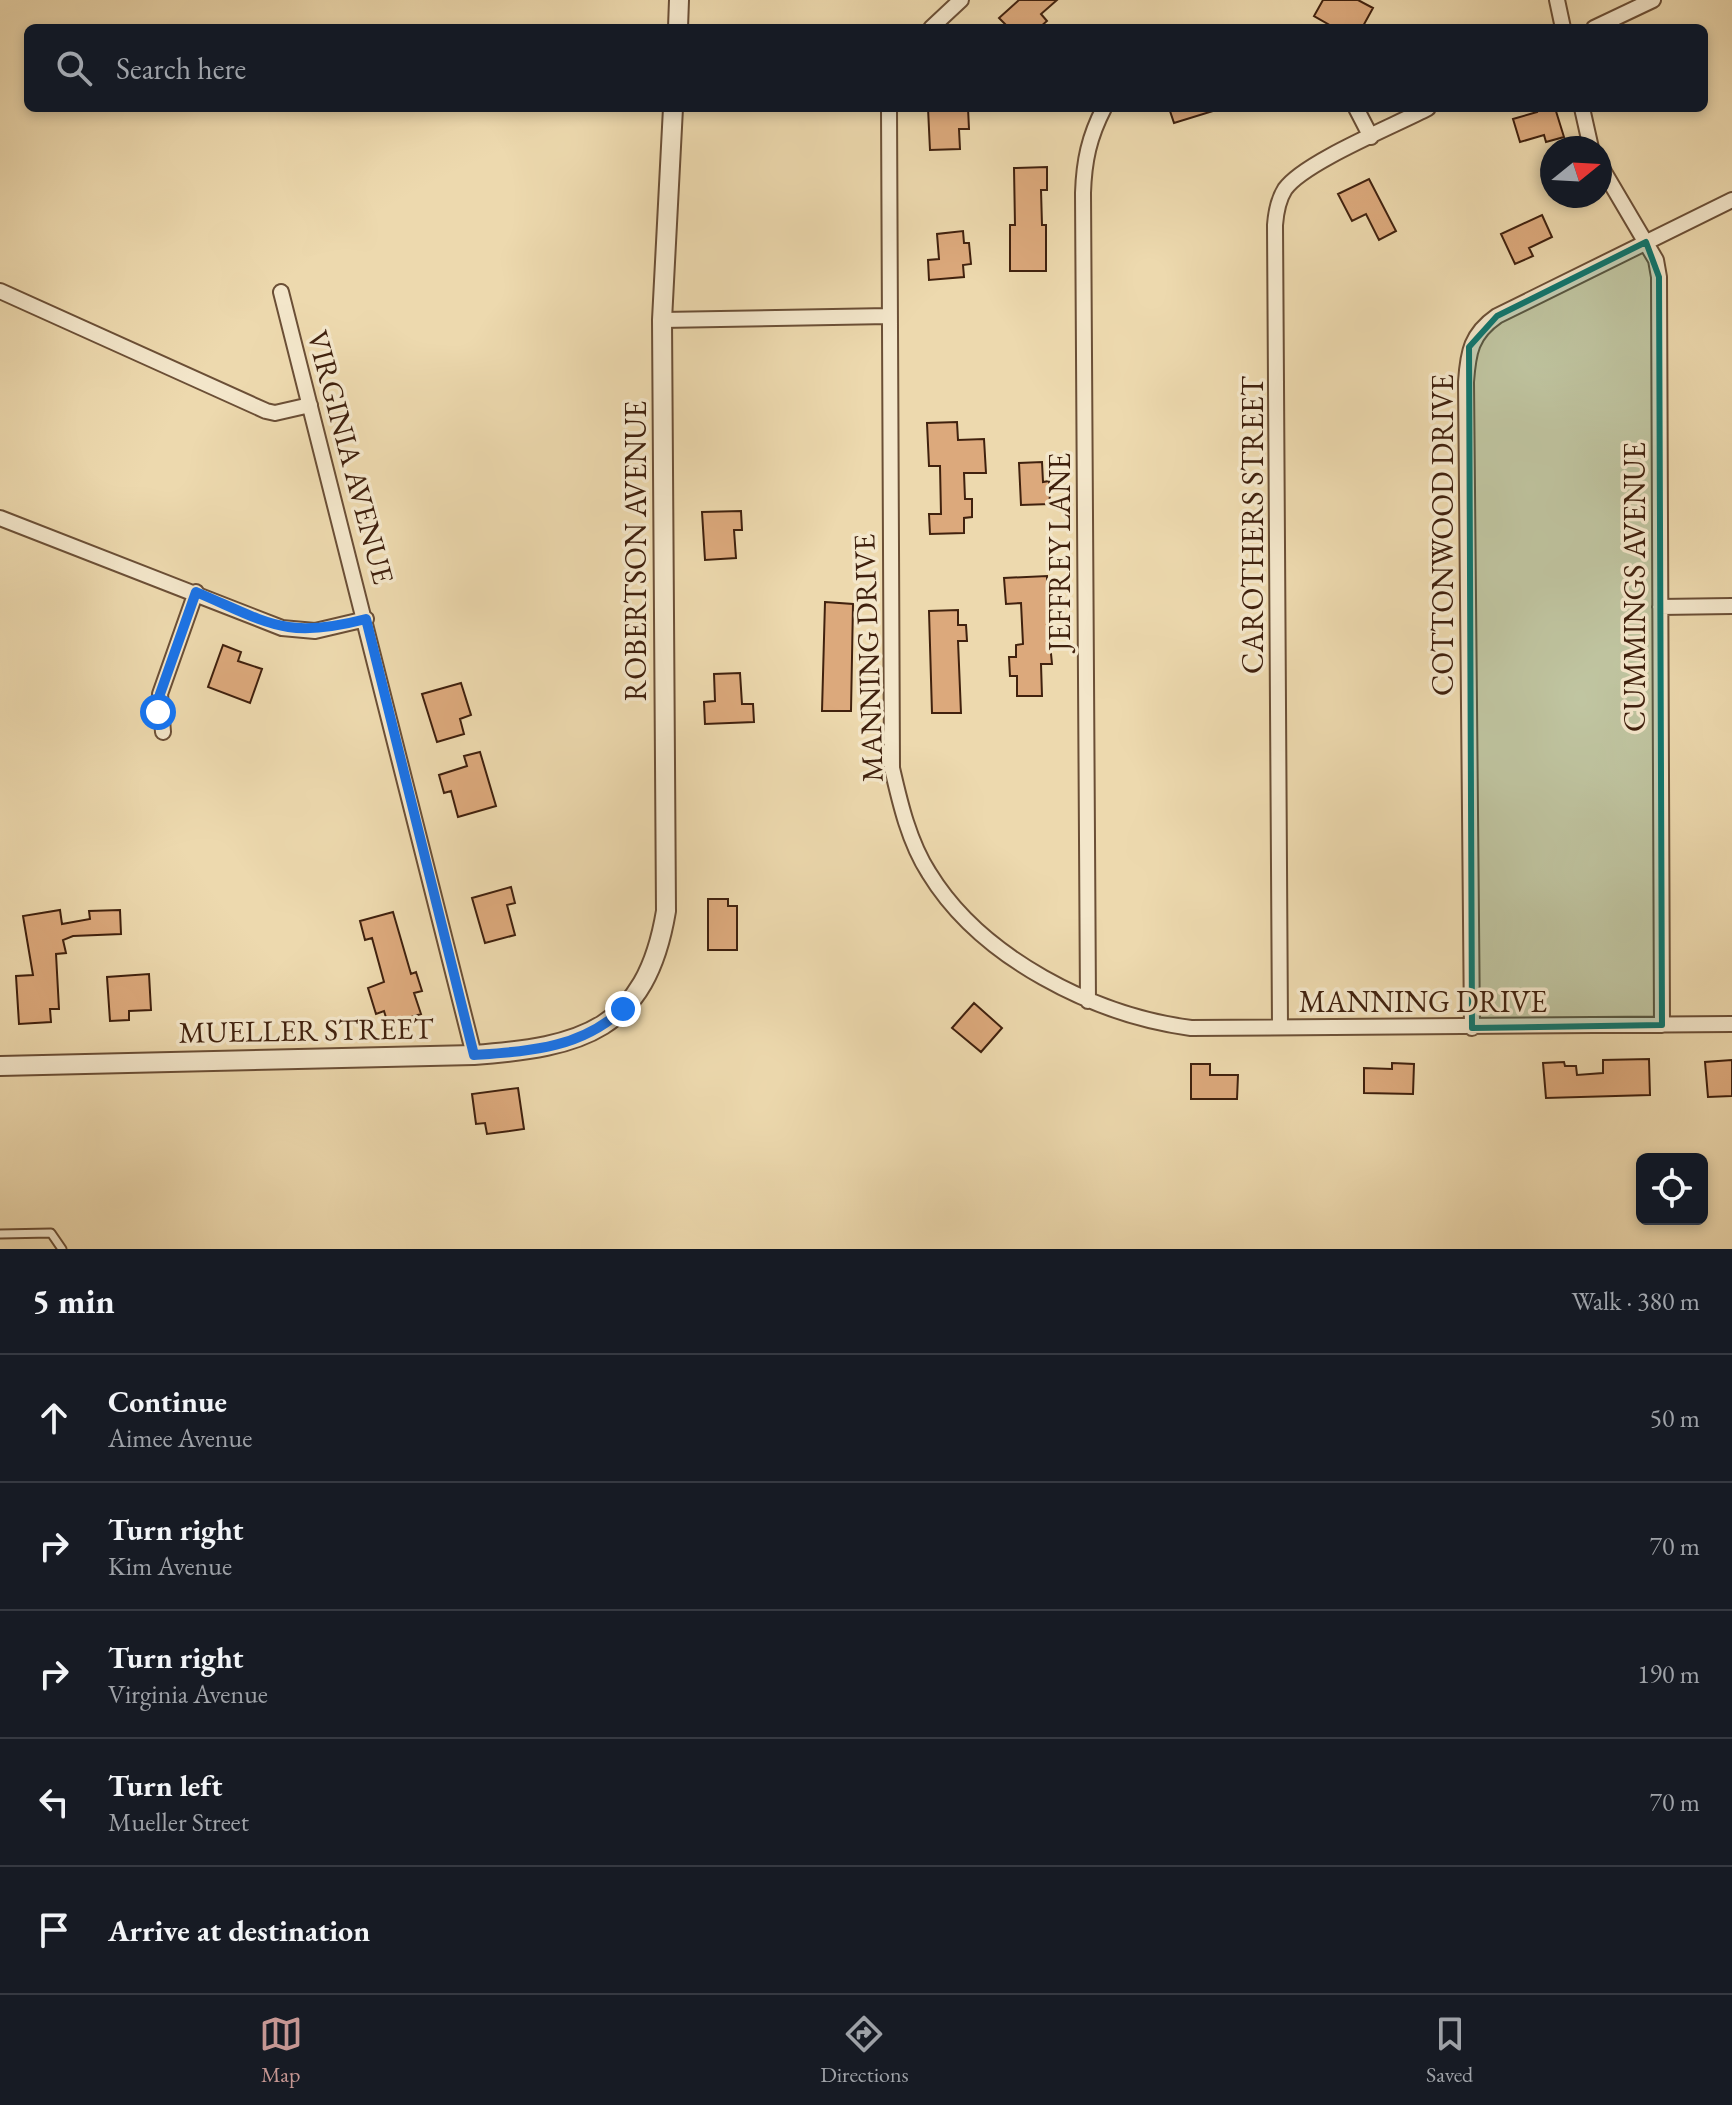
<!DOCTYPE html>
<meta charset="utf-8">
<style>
body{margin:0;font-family:"EB Garamond",serif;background:#20242c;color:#f1f3f6}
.controls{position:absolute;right:24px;bottom:24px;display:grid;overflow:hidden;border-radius:12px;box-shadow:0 4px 12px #0003}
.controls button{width:72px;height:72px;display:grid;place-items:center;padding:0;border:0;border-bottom:2px solid #363941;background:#171b24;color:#f1f3f6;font:40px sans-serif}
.compass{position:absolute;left:1540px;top:136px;width:72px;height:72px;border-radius:50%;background:#171b24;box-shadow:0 4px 12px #0003;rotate:72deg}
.stop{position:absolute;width:24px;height:24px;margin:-18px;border:6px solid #1a73e8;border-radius:50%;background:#fff}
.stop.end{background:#1a73e8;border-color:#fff;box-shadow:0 2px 8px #0008}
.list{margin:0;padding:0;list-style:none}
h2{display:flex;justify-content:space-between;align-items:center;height:104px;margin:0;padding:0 32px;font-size:34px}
h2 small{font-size:26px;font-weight:400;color:#9ea1a6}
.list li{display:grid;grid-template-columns:52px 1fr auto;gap:24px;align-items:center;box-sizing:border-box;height:128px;padding:0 32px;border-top:2px solid #363941}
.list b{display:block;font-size:30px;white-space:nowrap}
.list p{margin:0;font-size:26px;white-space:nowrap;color:#9ea1a6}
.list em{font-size:26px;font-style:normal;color:#9ea1a6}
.icon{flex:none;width:44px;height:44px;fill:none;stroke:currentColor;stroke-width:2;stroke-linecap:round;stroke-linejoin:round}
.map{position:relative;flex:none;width:1732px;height:1249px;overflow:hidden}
.search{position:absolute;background:#171b24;box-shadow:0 4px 12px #0003;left:24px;right:24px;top:24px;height:88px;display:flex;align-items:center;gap:20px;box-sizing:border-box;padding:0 28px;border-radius:12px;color:#9ea1a6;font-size:30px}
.sheet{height:744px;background:#171b24}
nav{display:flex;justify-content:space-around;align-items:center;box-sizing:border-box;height:112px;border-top:2px solid #363941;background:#171b24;font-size:22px;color:#9ea1a6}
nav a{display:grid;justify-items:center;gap:4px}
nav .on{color:#c59692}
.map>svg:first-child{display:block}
.building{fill:#dca97c;stroke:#40210e;stroke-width:2}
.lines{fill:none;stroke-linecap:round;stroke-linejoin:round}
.service-casing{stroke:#6b4f36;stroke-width:11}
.minor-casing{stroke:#6b4f36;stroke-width:18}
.tertiary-casing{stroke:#6b4f36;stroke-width:22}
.service{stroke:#f3e6ca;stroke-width:7}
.minor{stroke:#f3e6ca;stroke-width:14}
.tertiary{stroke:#f3e6ca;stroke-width:18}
.route{stroke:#1a73e8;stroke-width:10}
.marked{fill:#0f766e;fill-opacity:0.2;stroke:#0f766e;stroke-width:6;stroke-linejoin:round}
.labels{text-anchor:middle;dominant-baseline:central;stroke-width:7;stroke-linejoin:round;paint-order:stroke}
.street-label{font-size:30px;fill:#40210e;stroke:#f3e6ca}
</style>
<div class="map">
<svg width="1732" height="1249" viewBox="0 0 1732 1249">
<rect width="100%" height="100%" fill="#edd9ae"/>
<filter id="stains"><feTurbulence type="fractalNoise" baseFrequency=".0025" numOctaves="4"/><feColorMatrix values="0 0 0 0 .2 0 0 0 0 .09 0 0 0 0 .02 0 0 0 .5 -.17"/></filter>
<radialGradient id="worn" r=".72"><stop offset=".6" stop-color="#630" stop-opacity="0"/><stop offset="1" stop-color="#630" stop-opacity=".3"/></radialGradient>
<path class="building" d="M1019,0H1057L1041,14L1047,21L1039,28H1009L999,18Z
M1323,0H1358L1373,8L1362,28H1335L1314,16Z
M928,108H968L969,129H959L960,149L930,150Z
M1169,108H1213V111L1174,123Z
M1536,108H1555L1564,137L1546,142L1544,135L1520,142L1513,119L1537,112Z
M1047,167V190H1041L1042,225H1046V271H1010V225H1015L1014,168Z
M1369,179L1396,231L1379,240L1366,214L1352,221L1338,194Z
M1542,215L1552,237L1529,248L1533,256L1515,264L1501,234Z
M963,231L964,243H969L971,264L963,265L964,277L929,280L928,260L939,259L937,234Z
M957,422L958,440L984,439L986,473H964L965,499H972V517L964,518V533L930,534L929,514H941L940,466H929L927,423Z
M1042,462L1043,482L1049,481L1050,504L1021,505L1019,463Z
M741,511L742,530H734L736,558L705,560L702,512Z
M1047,576V587L1051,586L1052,613H1047L1052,664H1041L1042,696H1017V676H1010L1009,657H1016V645L1023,644L1021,603L1006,604L1004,578Z
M825,602L853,604L851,711H822Z
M958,610V625H966L967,641H958L961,713H932L929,611Z
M223,645L241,652L238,661L262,669L250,703L208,687Z
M740,673L742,704H753L754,722L705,724L704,702L715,701L714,674Z
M461,683L471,715L460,719L464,734L437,742L422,694Z
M480,752L496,806L458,817L451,791L444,793L439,775L467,766L464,756Z
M511,887L515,903L507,905L515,935L485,943L472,898Z
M708,899H728V906H737V950H708Z
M60,910L62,924L90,919L89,911L120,910L121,934L73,936L63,940L66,953L56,954L59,1009H50L51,1022L19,1024L16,976L33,975L23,916Z
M393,912L411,974L416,972L422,991L414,993L421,1014L388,1024L384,1011L376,1014L368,988L384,982L372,938L365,940L360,921Z
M149,974L151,1010L129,1011V1020L110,1021L107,977Z
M974,1003L1002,1028L981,1052L952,1028Z
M1649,1059L1650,1095L1546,1098L1543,1063L1564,1062L1565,1066H1576L1577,1075L1603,1073V1060Z
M1732,1060V1096L1708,1097L1705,1062Z
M1392,1063L1414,1064L1413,1094L1364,1093V1068L1392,1069Z
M1191,1064H1210V1075H1238L1237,1099H1191Z
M518,1088L524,1129L487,1134L485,1123L476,1124L472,1094Z"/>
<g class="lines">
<defs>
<path id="service" d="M0,1234L51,1233L62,1249"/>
<path id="minor" d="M1557,0L1563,28
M931,28L961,0
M1594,28L1653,0
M889,108L892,768C900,803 909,842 929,873C981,958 1094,1015 1191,1028L1732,1024
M1356,108L1371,137
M1582,108L1591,148
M1600,165L1656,260L1659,277L1662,1025
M0,291L266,411L275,413L310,405
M281,292L474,1055
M662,320L889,316
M0,518L282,628L315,631L366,619
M1660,607L1732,606
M163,732L160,694L196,592
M1088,1001L1083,193C1084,161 1089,137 1104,108
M1280,1027L1275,225C1276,212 1278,200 1285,189C1304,162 1396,125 1428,108
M1472,1028L1466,382C1468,352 1471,334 1497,316L1732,200"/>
<path id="tertiary" d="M678,28L679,0
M0,1066L474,1055C581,1047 646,1031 666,911L662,320L673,108"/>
</defs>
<use href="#service" class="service-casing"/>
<use href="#minor" class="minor-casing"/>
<use href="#tertiary" class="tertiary-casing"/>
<use href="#service" class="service"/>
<use href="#minor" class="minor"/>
<use href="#tertiary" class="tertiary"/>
</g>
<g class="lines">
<path class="route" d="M158,712L160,694L196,592C269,623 285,640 366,619L474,1055C529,1051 580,1049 623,1009"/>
</g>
<path class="marked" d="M1646,242L1659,277L1662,1025L1472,1028L1469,347L1497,316Z"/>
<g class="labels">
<g class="street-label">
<text transform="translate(351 457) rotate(75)">VIRGINIA AVENUE</text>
<text transform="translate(1252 525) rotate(-90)">CAROTHERS STREET</text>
<text transform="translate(1442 535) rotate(-90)">COTTONWOOD DRIVE</text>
<text transform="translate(635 551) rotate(-90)">ROBERTSON AVENUE</text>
<text transform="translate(1059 552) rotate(-90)">JEFFREY LANE</text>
<text transform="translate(1634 587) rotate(-90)">CUMMINGS AVENUE</text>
<text transform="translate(868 658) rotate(-92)">MANNING DRIVE</text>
<text x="1423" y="1001">MANNING DRIVE</text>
<text transform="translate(306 1030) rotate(-1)">MUELLER STREET</text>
</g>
</g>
<rect width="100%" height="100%" filter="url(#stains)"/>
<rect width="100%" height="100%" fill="url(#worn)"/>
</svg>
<div class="controls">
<button><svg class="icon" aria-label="locate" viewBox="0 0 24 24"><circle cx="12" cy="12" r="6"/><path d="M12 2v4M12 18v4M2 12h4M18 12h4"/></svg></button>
</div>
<svg class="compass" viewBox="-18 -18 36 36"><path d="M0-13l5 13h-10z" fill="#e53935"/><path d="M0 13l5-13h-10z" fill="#9ea1a6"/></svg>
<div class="stop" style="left:158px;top:712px"></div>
<div class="stop end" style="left:623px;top:1009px"></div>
<div class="search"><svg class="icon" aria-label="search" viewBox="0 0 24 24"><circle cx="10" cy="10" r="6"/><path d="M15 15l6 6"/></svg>Search here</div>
</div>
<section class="sheet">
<h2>5 min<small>Walk · 380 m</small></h2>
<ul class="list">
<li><svg class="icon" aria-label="ahead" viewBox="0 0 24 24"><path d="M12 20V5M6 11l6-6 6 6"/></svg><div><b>Continue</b><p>Aimee Avenue</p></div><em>50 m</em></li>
<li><svg class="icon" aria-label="right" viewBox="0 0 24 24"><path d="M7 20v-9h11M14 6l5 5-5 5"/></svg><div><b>Turn right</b><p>Kim Avenue</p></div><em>70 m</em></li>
<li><svg class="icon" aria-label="right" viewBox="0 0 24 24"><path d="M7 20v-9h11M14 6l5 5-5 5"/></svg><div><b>Turn right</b><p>Virginia Avenue</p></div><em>190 m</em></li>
<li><svg class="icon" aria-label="left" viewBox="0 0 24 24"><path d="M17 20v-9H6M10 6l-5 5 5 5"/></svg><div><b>Turn left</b><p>Mueller Street</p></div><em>70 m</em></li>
<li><svg class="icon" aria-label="arrive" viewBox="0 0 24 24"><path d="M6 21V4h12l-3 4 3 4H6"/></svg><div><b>Arrive at destination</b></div></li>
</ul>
</section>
<nav>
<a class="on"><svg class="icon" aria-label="map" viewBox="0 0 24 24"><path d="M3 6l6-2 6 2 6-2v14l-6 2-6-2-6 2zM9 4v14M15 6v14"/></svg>Map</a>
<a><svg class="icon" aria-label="directions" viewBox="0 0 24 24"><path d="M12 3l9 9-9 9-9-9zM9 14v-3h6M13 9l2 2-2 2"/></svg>Directions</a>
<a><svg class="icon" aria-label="saved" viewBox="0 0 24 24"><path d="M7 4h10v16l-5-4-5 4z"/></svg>Saved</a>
</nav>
